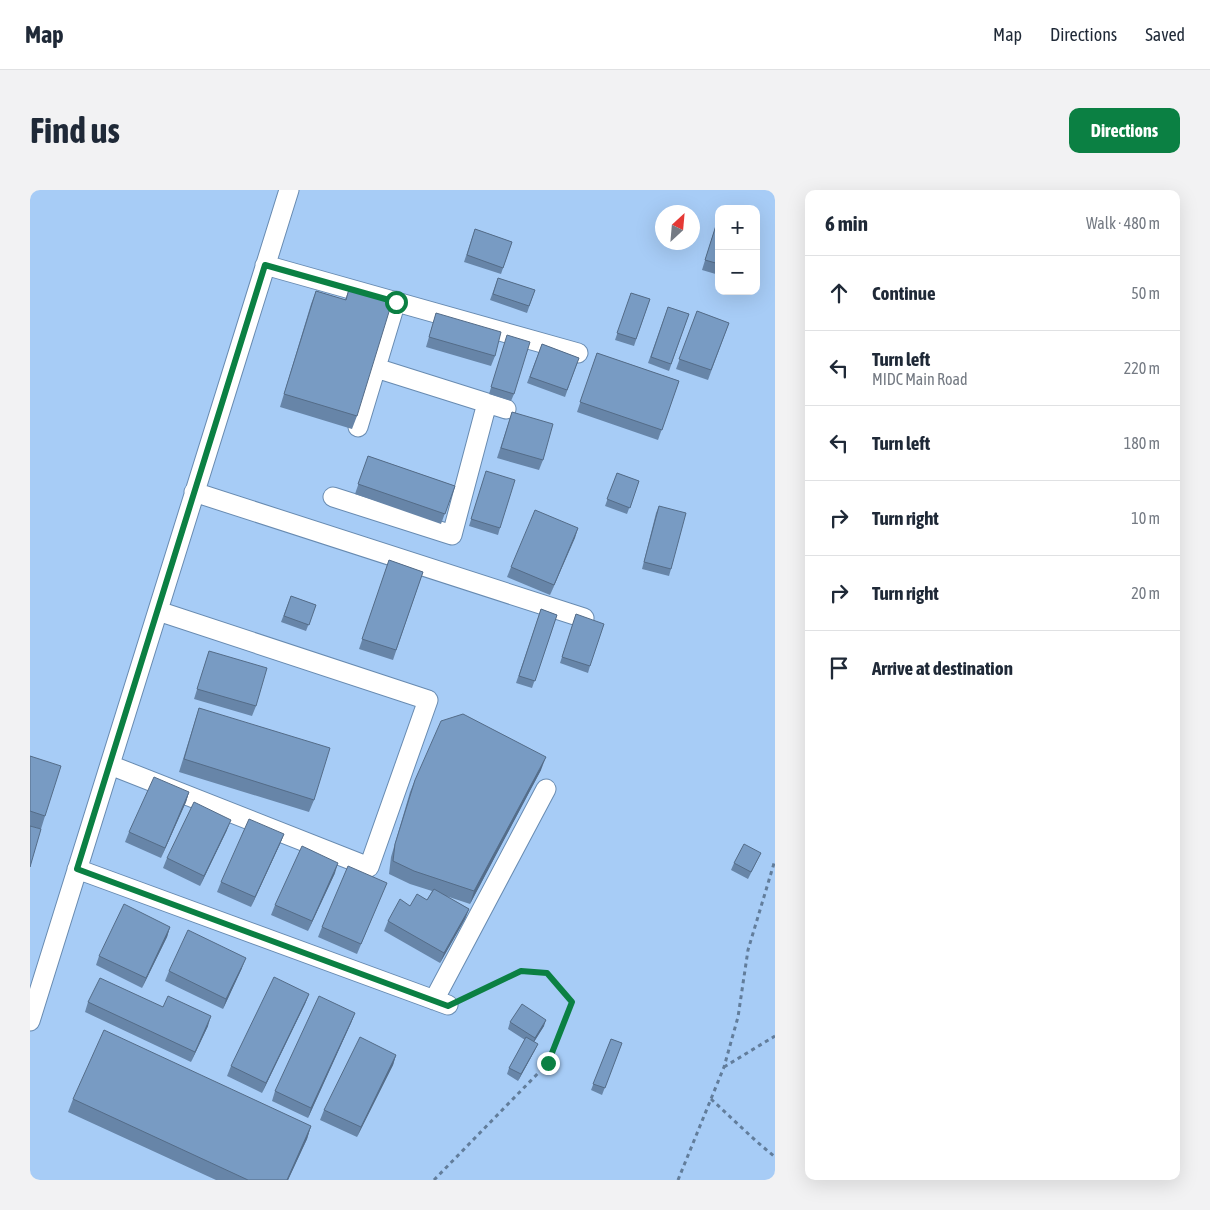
<!DOCTYPE html>
<meta charset="utf-8">
<style>
body{margin:0;font-family:"Asap Condensed",sans-serif;background:#f2f2f3;color:#1f2937}
.controls{position:absolute;right:15px;top:15px;display:grid;overflow:hidden;border-radius:10px;box-shadow:0 5px 20px #0002}
.controls button{width:45px;height:45px;display:grid;place-items:center;padding:0;border:0;border-bottom:1px solid #e0e1e3;background:#fff;color:#1f2937;font:25px sans-serif}
.compass{position:absolute;left:625px;top:15px;width:45px;height:45px;border-radius:50%;background:#fff;box-shadow:0 5px 20px #0002;rotate:26deg}
.stop{position:absolute;width:15px;height:15px;margin:-11px;border:4px solid #0b8043;border-radius:50%;background:#fff}
.stop.end{background:#0b8043;border-color:#fff;box-shadow:0 1px 5px #0008}
.list{margin:0;padding:0;list-style:none}
h2{display:flex;justify-content:space-between;align-items:center;height:65px;margin:0;padding:0 20px;font-size:21px}
h2 small{font-size:16px;font-weight:400;color:#747a83}
.list li{display:grid;grid-template-columns:32px 1fr auto;gap:15px;align-items:center;box-sizing:border-box;height:75px;padding:0 20px;border-top:1px solid #e0e1e3}
.list b{display:block;font-size:19px;white-space:nowrap}
.list p{margin:0;font-size:16px;white-space:nowrap;color:#747a83}
.list em{font-size:16px;font-style:normal;color:#747a83}
.icon{flex:none;width:28px;height:28px;fill:none;stroke:currentColor;stroke-width:2;stroke-linecap:round;stroke-linejoin:round}
.map{position:relative;flex:none;width:745px;height:990px;overflow:hidden;border-radius:10px}
header{display:flex;align-items:center;gap:30px;box-sizing:border-box;height:70px;padding:0 25px;background:#fff;border-bottom:1px solid #e0e1e3}
header strong{font-size:24px}
nav{display:flex;gap:28px;margin-inline-start:auto;font-size:18px}
.intro{display:flex;align-items:center;justify-content:space-between;box-sizing:border-box;height:120px;padding:0 30px}
h1{margin:0;font-size:35px}
.button{padding:12px 22px;border-radius:10px;background:#0b8043;color:#fff;font-size:18px;font-weight:700}
main{display:flex;gap:30px;padding:0 30px}
aside{flex:1;background:#fff;border-radius:10px;box-shadow:0 5px 20px #0002}
.map>svg:first-child{display:block}
.lines{fill:none;stroke-linecap:round;stroke-linejoin:round}
.minor-casing{stroke:#688bb1;stroke-width:21}
.path{stroke:#627d9b;stroke-width:3;stroke-dasharray:4 4;stroke-linecap:butt}
.minor{stroke:#fff;stroke-width:19}
.wall{fill:#6785a8}
.shaded-wall{fill:#546c88}
.building{fill:#789bc3;stroke:#546c88}
.route{stroke:#0b8043;stroke-width:6}
</style>
<header>
<strong>Map</strong>
<nav><a>Map</a><a>Directions</a><a>Saved</a></nav>
</header>
<div class="intro"><h1>Find us</h1><a class="button">Directions</a></div>
<main>
<div class="map">
<svg width="745" height="990" viewBox="0 0 745 990">
<rect width="100%" height="100%" fill="#a7ccf6"/>
<g class="lines">
<defs>
<path id="minor" d="M235,75L548,163
M346,178L476,219
M328,237L366,111
M164,302L554,428
M303,307L422,345L457,213
M80,575L339,677L398,510L128,421
M47,679L418,815
M404,810L516,599
M0,831L259,0"/>
</defs>
<use href="#minor" class="minor-casing"/>
<path class="path" d="M694,877L745,846
M681,909L726,951L745,967
M404,990L518,873L542,812L517,783L491,781L433,808
M648,990L694,877L708,827L718,760L745,670"/>
<use href="#minor" class="minor"/>
</g>
<path class="wall" d="M689,25V85L672,80Z
M445,39L482,52L471,84L434,72Z
M468,88L505,100L497,123L460,110Z
M319,99L327,226L322,239L250,217L281,114L286,101L315,110Z
M601,103L620,109L604,156L585,150Z
M638,117L659,124L639,181L618,173Z
M667,121L699,133L678,190L646,179Z
M406,123L465,166L461,176L396,157Z
M475,152L484,204L481,211L459,204Z
M512,154L549,168L535,207L497,193Z
M567,163L649,191L628,250L547,222Z
M482,222L513,270L509,280L467,268Z
M338,266L425,296L411,334L325,304Z
M587,283L609,291L597,324L575,316Z
M454,288L470,338L468,345L439,336Z
M629,316L641,379L639,386L612,379L626,323Z
M548,338L520,405L477,387L481,377Z
M359,370L393,382L363,470L329,459Z
M261,406L286,415L276,441L251,432Z
M511,419L527,425L502,498L486,493Z
M546,424L560,476L558,483L530,473Z
M179,461L226,516L222,526L164,509Z
M169,518L284,610L279,622L149,582Z
M0,566L15,626L11,639L0,636Z
M511,580L440,714L416,706L439,719L435,729L410,773L354,741L358,731L380,716L397,710L402,701L380,694L359,684L361,667L380,602L385,590Z
M159,602L156,612L131,668L95,652L99,642Z
M197,640L170,696L133,678L137,668Z
M254,644L250,654L221,717L187,702L191,692Z
M731,663L718,689L701,680L704,673Z
M305,683L278,741L241,725L245,715Z
M353,702L327,764L288,747L292,737Z
M140,737L137,747L112,798L66,775L69,766Z
M212,778L193,819L135,791L139,781Z
M279,804L275,814L232,903L197,886L201,876Z
M58,812L133,817L178,836L161,872L55,822Z
M325,823L321,833L278,928L242,911L245,901Z
M480,832L514,836L504,852L505,860L488,891L477,884L479,878L495,850L478,839Z
M581,849L592,853L572,905L561,900Z
M366,865L363,875L327,947L290,930L294,920Z
M43,909L281,936L277,949L258,990H186L38,922Z"/>
<path class="shaded-wall" d="M548,338L545,348L520,405L524,395Z
M516,567L511,580L440,714L444,701Z
M159,602L156,612L131,668L135,658Z
M201,630L197,640L170,696L174,686Z
M254,644L250,654L221,717L225,707Z
M308,673L305,683L278,741L282,731Z
M439,719L435,729L410,773L414,763Z
M140,737L137,747L112,798L116,788Z
M216,768L212,778L193,819L196,809Z
M279,804L275,814L232,903L236,893Z
M325,823L321,833L278,928L281,918Z
M181,826L178,836L161,872L165,862Z
M516,830L514,836L502,855L505,848Z
M508,854L505,860L488,891L491,884Z
M366,865L363,875L327,947L331,937Z
M281,936L277,949L258,990H257Z"/>
<path class="building" d="M689,26V74L675,70Z
M445,39L482,52L473,78L437,65Z
M468,88L505,100L499,116L463,104Z
M319,99L362,112L327,226L254,204L286,101L316,110Z
M601,103L620,109L606,149L587,143Z
M638,117L659,124L641,174L621,167Z
M667,121L699,133L681,180L649,169Z
M406,123L471,142L465,166L399,147Z
M477,145L500,152L484,204L461,197Z
M512,154L549,168L537,200L500,187Z
M567,163L649,191L632,240L550,212Z
M482,222L523,234L513,270L471,258Z
M338,266L425,296L415,324L328,294Z
M456,281L485,290L470,338L441,329Z
M587,283L609,291L600,318L577,309Z
M629,316L656,323L641,379L614,372Z
M505,320L548,338L524,395L481,377Z
M359,370L393,382L366,460L332,449Z
M261,406L286,415L279,435L254,426Z
M511,419L527,425L505,491L489,486Z
M546,424L574,434L560,476L532,467Z
M179,461L237,478L226,516L167,499Z
M169,518L300,558L284,610L154,569Z
M433,524L516,567L444,701L384,681L363,671L365,654L385,590L411,531Z
M0,566L31,576L15,626L0,621Z
M124,587L159,602L135,658L99,642Z
M164,612L201,630L174,686L137,668Z
M219,629L254,644L225,707L191,692Z
M0,636L11,639L0,677Z
M714,654L731,663L721,682L704,673Z
M272,656L308,673L282,731L245,715Z
M318,676L357,693L331,754L292,737Z
M404,699L439,719L414,763L358,731L370,709L380,716L387,704L397,710Z
M94,714L140,737L116,788L69,766Z
M158,740L216,768L196,809L139,781Z
M244,787L279,804L236,893L201,876Z
M70,788L133,817L138,806L181,826L165,862L58,812Z
M289,806L325,823L281,918L245,901Z
M492,814L516,830L505,848L480,832Z
M74,840L281,936L257,990H218L43,909Z
M330,847L366,865L331,937L294,920Z
M496,847L508,854L491,884L479,878Z
M581,849L592,853L575,898L563,894Z"/>
<g class="lines">
<path class="route" d="M366,112L235,75L47,679L418,816L491,781L517,783L542,812L518,873"/>
</g>
</svg>
<div class="controls">
<button>+</button>
<button>−</button>
</div>
<svg class="compass" viewBox="-18 -18 36 36"><path d="M0-13l5 13h-10z" fill="#e53935"/><path d="M0 13l5-13h-10z" fill="#747a83"/></svg>
<div class="stop" style="left:366px;top:112px"></div>
<div class="stop end" style="left:518px;top:873px"></div>
</div>
<aside>
<h2>6 min<small>Walk · 480 m</small></h2>
<ul class="list">
<li><svg class="icon" aria-label="ahead" viewBox="0 0 24 24"><path d="M12 20V5M6 11l6-6 6 6"/></svg><div><b>Continue</b></div><em>50 m</em></li>
<li><svg class="icon" aria-label="left" viewBox="0 0 24 24"><path d="M17 20v-9H6M10 6l-5 5 5 5"/></svg><div><b>Turn left</b><p>MIDC Main Road</p></div><em>220 m</em></li>
<li><svg class="icon" aria-label="left" viewBox="0 0 24 24"><path d="M17 20v-9H6M10 6l-5 5 5 5"/></svg><div><b>Turn left</b></div><em>180 m</em></li>
<li><svg class="icon" aria-label="right" viewBox="0 0 24 24"><path d="M7 20v-9h11M14 6l5 5-5 5"/></svg><div><b>Turn right</b></div><em>10 m</em></li>
<li><svg class="icon" aria-label="right" viewBox="0 0 24 24"><path d="M7 20v-9h11M14 6l5 5-5 5"/></svg><div><b>Turn right</b></div><em>20 m</em></li>
<li><svg class="icon" aria-label="arrive" viewBox="0 0 24 24"><path d="M6 21V4h12l-3 4 3 4H6"/></svg><div><b>Arrive at destination</b></div></li>
</ul>
</aside>
</main>
